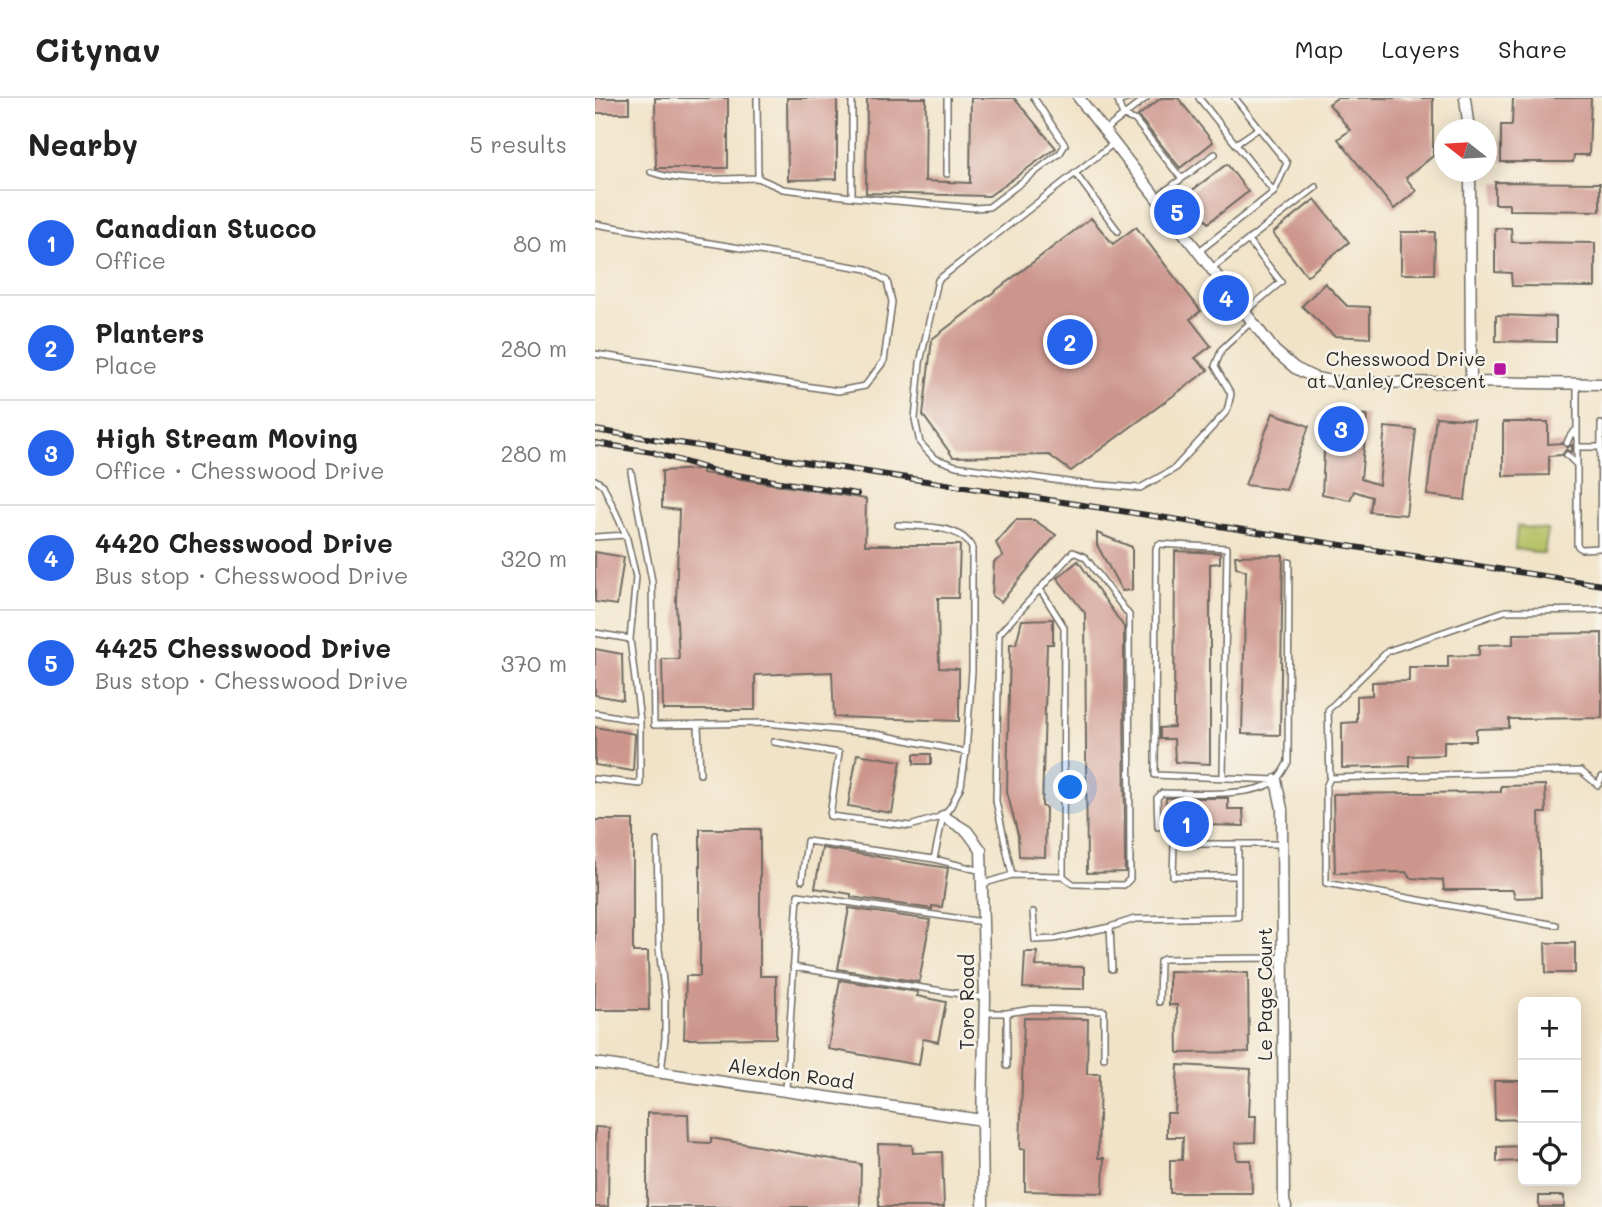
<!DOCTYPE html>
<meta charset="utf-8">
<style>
body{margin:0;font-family:Mali,sans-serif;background:#f6f6f6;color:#222}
.controls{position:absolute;right:21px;bottom:21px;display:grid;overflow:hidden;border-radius:10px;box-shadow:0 4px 18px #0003}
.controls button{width:63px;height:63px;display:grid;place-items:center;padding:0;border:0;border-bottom:2px solid #e0e0e0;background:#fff;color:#222;font:35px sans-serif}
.compass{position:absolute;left:839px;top:21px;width:63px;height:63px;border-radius:50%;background:#fff;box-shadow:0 4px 18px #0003;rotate:287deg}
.you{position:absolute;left:476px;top:690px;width:24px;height:24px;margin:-18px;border:5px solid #fff;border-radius:50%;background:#1a73e8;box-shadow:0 0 0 10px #1a73e833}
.badge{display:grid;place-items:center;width:46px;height:46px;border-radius:50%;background:#2563eb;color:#fff;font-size:23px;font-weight:700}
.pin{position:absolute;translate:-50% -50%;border:4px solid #fff;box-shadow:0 2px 7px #0006}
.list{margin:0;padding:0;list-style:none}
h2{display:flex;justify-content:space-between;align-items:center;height:91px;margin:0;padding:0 28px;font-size:30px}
h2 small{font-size:23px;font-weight:400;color:#767676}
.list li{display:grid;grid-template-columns:46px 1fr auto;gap:21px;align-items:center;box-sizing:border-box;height:105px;padding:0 28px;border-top:2px solid #e0e0e0}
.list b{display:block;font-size:26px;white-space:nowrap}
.list p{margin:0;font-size:23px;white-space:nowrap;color:#767676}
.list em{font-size:23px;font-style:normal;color:#767676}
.icon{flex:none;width:38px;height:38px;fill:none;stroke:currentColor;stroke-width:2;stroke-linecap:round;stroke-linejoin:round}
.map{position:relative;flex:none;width:1007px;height:1109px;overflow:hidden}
header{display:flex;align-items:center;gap:42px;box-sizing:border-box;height:98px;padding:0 35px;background:#fff;border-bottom:2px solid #e0e0e0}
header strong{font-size:33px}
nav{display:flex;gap:38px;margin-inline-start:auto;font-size:24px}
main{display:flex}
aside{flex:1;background:#fff}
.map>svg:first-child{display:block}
.green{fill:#b2c062;stroke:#6e7646;stroke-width:2}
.building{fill:#cd968d}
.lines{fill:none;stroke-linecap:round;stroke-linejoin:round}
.service-casing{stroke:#706b62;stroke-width:8}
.minor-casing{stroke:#706b62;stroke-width:13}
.service{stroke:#fff;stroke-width:5}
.minor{stroke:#fff;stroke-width:10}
.rail-casing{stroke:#2b2b2b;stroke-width:6}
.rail{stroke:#f7f3e8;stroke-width:3.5;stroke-dasharray:10;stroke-linecap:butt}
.poi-dot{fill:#b5179e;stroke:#f7f3e8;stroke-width:2.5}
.labels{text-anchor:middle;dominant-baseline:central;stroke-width:5;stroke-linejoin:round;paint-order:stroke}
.poi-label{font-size:19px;fill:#2b2b2b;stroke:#f7f3e8;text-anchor:end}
.street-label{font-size:19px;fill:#2b2b2b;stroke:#f7f3e8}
</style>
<header>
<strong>Citynav</strong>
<nav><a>Map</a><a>Layers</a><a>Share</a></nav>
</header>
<main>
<aside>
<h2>Nearby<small>5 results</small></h2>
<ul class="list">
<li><span class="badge">1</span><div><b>Canadian Stucco</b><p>Office</p></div><em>80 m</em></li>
<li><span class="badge">2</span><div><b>Planters</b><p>Place</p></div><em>280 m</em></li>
<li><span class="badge">3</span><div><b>High Stream Moving</b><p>Office · Chesswood Drive</p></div><em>280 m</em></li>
<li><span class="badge">4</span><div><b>4420 Chesswood Drive</b><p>Bus stop · Chesswood Drive</p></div><em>320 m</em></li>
<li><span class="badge">5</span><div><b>4425 Chesswood Drive</b><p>Bus stop · Chesswood Drive</p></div><em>370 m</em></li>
</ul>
</aside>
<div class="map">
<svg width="1007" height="1109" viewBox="0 0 1007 1109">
<rect width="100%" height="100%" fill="#f7f3e8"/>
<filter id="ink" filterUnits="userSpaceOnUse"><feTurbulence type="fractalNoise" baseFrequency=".0143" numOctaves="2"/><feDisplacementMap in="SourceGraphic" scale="14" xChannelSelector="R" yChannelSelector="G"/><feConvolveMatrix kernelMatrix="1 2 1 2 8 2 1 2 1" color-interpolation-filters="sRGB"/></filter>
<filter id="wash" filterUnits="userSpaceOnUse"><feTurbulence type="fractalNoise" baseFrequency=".00686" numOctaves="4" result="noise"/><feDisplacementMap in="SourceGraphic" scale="28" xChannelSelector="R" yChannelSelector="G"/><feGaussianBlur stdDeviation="1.57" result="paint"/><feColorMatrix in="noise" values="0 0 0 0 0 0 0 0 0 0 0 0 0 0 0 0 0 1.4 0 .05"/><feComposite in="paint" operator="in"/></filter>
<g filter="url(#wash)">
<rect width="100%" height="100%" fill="#f1e3c8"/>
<path class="green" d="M922,428L953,432L949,456L920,451Z"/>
<g id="blocks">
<path class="building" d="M0,0H34V15H0Z
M60,0H133V70H61Z
M192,0H242V81L193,82Z
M272,0H331L330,83L375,85L376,0H419L461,50L394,98L271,95Z
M566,0H583L618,44L585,70L543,18Z
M742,0H838V58L811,80L821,93L799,111L743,41L755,32L734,6Z
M918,0H996L994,57H979L978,64H906V27H917Z
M632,66L653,94L613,125L591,97Z
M900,84L1005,85V113L914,112V106H900Z
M720,101L754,144L712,178L678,135Z
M496,120L518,146L541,129L606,213L595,221L616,248L600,260L613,272L476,373L454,357L358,359L328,317L337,241Z
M900,130H916L917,144L1000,145V189L917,188L916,175L900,174Z
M806,134H840L839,176H806Z
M730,185L752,208L775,209V240L739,238L707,208Z
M901,217L961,219V244L901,243Z
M678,315L714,328L691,392L650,387Z
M731,315L772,317L766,381L784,387L790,329L821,332L811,417L775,414L777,399L759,393L755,402L727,396Z
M841,319L879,322L870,402L832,397Z
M908,324H953V346L967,345L972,350L977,347V354L971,352L967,357L954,358V377L908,378Z
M107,371V375L271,401L270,447H365L363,500H343L344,570L364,571V623L239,619L237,574L160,577V612H68L67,561H84L81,505L84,412L67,410V373Z
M421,422H439L461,437L406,504L397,498L399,464L408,458L401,445Z
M502,435L537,449V492L527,493L502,447Z
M580,453L625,455V465L615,466V666L580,664L579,641H565V630L579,629Z
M0,454L29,459L22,507L0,504Z
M688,457L685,637L647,636L651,473L641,469L640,458Z
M483,463L529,529L530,774L492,775L490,515L462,480Z
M458,521V546H452L447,708L451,710L450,759L424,758L423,737L412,694L415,546H421L427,522Z
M1007,535V620L914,621V630L881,631V643H849V657L814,658V668L747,670V625L762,624V598L777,597V584L814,583V569H853V558L884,557V547L918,546V536Z
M0,551L27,556L28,602L0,597Z
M0,629L40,636L38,673L0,667Z
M262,656L306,663L297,715L253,708Z
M319,656H336V666H319Z
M950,687L951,715H944L946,799L920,800L918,792H849L848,782L815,780L811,774L740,775L738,696L906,694V688Z
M571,700H633V711H648L649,728L570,726Z
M0,722H38V854H53L54,912H0Z
M105,731H165V878H181V940L89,941L91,878H105Z
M227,750L353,770L347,809L337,808V811L256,799V796L220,790Z
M254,810L335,822L324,884L243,871Z
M950,845H980V875H951Z
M430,854H442L441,868L489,869V891L428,890Z
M574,873L653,875L654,954L583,955L582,907H574Z
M245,882L323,894L322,898L351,904L343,944L328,941L324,967L233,951Z
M429,920L493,921L492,976H505L503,1060H509L508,1095L430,1093V1051H425Z
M583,967L656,971L654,1018H661L660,1044L640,1045L642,1062H656L657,1095H575V1062H587L588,1039H572V1015H580Z
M899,983H928V1021L900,1022Z
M52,1015L93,1016L94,1044L116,1045V1040L266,1066L265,1109H52Z
M0,1029L14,1030L13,1109H0Z
M283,1046L317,1047L318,1055L347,1054L349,1109H284Z
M928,1048V1063L902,1064V1049Z
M944,1098H969V1109H944Z"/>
</g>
</g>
<g filter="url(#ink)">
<use href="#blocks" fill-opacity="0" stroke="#706b62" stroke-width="2"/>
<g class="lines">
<defs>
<path id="service" d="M257,0V99L379,110L394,109L465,55L470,47L439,0
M522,0L528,18L540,22L586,80
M640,0L664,30L641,46
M525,3L535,0
M664,30L692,65L679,94
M509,33L551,0
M519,45L343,182L325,265L320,321L325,345L339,360L361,368L480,385L545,390L579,371L632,313L636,296L620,268L627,251L657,223
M56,74C89,86 129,80 163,80L162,0
M480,75L523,133
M352,76V0
M163,80L188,91L257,99
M562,99L620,56
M0,126L272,171L292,183L297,204L289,263L270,288L243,293L0,256
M603,154L679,94L604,0
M616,171L721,89
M650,214L686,184L653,142
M982,286V447L986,451L1005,450L1006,326
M972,345L975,338L981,332
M982,349H1006
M972,357L982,367
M36,374L57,483L59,627L172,625L281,636L371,654
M0,382L8,387L31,437
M0,439L31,437L41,479L35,541
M445,491L478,454L490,459L534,517L535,781L529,787L478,786L468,778
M1007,512L910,513L793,553L733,612L735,680L986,673L1003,687L1007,679
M0,535L35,541L45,623V686L0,681
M0,615L45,623
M103,626L105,676
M179,644L244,655L235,718L315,728L348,718
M628,678L632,450L564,446L561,450L560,677L681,682
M735,680L731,689V785L961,827
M563,729L562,700L567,695C593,695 661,700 681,682C686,678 690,669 693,664L694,464
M62,743L64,851L70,899V940L66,974
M339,761L387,773
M643,778H578L579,746H643
M207,782L212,743L339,761L348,718L356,708L366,688L371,654L377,573V450C365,426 328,429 303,427
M387,786L417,777L468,778L469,529L445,491L404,536L401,703L417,777
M438,814L440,842L459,841L515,829L540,821L643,819V746H687
M515,829L517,871
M198,869L390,900
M564,904L565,863L569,861L686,860
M390,915H412V968
M412,915L438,911L509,913V960
M191,992L203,797L388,824"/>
<path id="minor" d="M484,0L680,253L700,270L720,280L748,285L876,284L1007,286
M870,0L874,32
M875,74L876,284
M681,682L687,711L689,1103L691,1109
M348,718L372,733L386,752L390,900L387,1022L388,1109
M0,965L387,1022"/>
</defs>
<use href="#service" class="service-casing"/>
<use href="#minor" class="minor-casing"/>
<use href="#service" class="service"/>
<use href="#minor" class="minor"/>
<defs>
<path id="rail" d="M0,332L1007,487
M0,345L57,354L123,374L262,396"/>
</defs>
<use href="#rail" class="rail-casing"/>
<use href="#rail" class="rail"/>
</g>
</g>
<rect class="poi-dot" x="898" y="264" width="14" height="14" rx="3.5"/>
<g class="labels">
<g class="poi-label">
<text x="891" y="260">Chesswood Drive<tspan x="891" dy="22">at Vanley Crescent</tspan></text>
</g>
<g class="street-label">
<text transform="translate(669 896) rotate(-90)">Le Page Court</text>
<text transform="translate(371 904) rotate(-90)">Toro Road</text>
<text transform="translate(196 975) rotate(8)">Alexdon Road</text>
</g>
</g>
</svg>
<div class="controls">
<button>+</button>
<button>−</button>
<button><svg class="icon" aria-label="locate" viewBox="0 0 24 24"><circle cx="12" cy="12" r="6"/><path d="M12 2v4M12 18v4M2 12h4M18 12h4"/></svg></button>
</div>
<svg class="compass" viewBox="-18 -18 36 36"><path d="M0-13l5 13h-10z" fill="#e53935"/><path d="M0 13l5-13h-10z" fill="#767676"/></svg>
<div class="you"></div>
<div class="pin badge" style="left:591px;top:726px">1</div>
<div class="pin badge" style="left:475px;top:244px">2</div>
<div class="pin badge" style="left:746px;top:331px">3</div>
<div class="pin badge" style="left:631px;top:200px">4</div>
<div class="pin badge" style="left:582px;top:114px">5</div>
</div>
</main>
